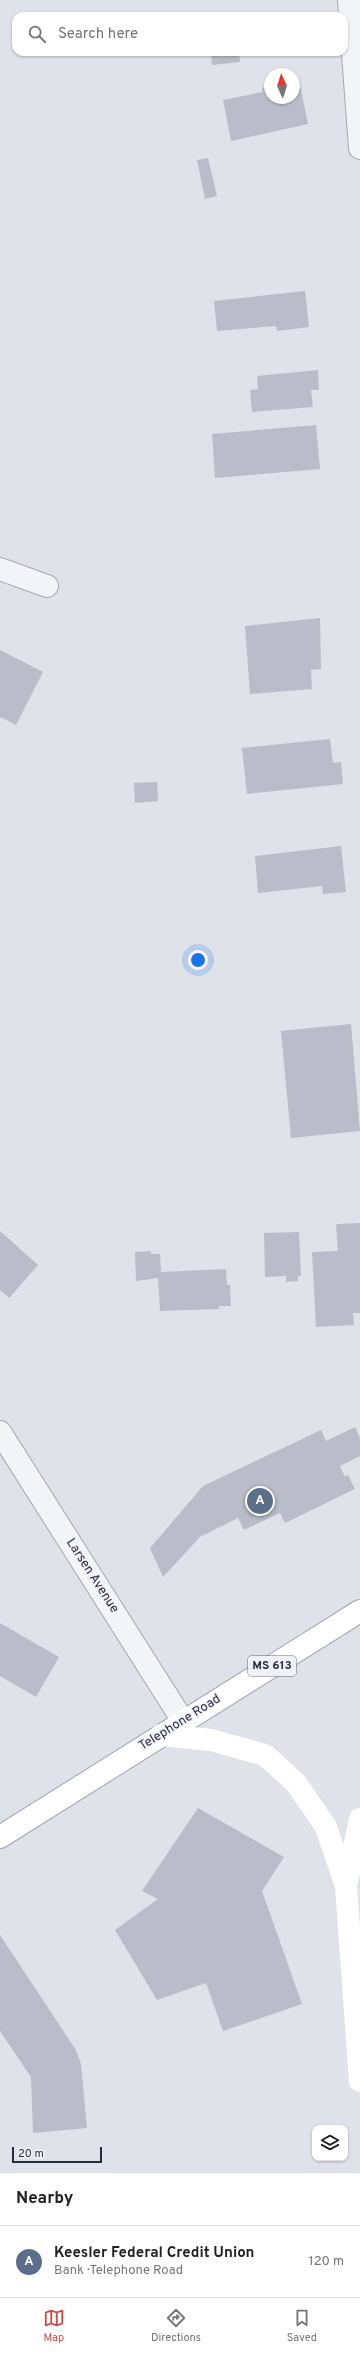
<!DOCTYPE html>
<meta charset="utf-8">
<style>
body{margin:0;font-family:Overpass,sans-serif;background:#f2f2f2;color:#202124}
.controls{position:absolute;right:12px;bottom:12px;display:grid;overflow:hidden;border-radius:8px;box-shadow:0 1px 3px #0004}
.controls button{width:36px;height:36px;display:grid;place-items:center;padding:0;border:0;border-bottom:1px solid #e0e0e0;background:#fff;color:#202124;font:20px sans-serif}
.compass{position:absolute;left:264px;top:68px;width:36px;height:36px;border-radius:50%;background:#fff;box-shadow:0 1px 3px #0004;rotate:356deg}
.scale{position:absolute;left:12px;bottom:10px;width:90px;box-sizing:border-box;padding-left:4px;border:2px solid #292d40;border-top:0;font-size:11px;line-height:14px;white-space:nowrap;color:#292d40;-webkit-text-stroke:3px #f0f1f6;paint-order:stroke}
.you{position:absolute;left:198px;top:960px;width:14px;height:14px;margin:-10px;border:3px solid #fff;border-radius:50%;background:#1a73e8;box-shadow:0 0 0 6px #1a73e833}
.badge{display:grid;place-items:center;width:26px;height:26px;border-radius:50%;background:#cd4b46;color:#fff;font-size:13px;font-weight:700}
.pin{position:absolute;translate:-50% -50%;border:2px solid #fff;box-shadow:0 1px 4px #0006}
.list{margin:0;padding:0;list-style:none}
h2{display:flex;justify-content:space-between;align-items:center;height:52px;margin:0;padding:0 16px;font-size:17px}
h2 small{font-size:13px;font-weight:400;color:#757577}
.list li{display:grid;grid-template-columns:26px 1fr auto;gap:12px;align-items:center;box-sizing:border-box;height:72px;padding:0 16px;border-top:1px solid #e0e0e0}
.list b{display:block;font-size:15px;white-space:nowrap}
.list p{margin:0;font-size:13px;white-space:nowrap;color:#757577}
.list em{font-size:13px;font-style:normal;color:#757577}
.icon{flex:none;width:22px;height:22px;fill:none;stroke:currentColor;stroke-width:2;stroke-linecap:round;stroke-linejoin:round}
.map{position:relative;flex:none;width:360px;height:2173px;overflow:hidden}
.search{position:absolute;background:#fff;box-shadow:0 1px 3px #0004;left:12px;right:12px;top:12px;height:44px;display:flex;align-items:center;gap:10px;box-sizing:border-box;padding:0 14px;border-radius:12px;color:#757577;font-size:15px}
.sheet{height:124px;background:#fff}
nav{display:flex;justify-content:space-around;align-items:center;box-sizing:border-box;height:56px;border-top:1px solid #e0e0e0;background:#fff;font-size:11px;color:#757577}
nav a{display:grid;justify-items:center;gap:2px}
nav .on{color:#cd4b46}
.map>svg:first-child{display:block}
.building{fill:#babdc9}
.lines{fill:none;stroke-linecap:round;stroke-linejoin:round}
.minor-casing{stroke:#a5a8b3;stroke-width:24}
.primary-casing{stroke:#a0a4b5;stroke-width:24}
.minor{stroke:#f3f4f7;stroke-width:22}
.secondary{stroke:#fff;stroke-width:22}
.primary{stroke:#fff;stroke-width:22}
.labels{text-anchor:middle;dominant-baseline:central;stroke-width:3;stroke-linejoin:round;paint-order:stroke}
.shield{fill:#f0f1f6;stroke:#656877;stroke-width:1}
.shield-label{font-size:12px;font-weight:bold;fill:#292d40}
.street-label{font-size:13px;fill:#292d40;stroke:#f0f1f6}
</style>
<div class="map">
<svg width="360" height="2173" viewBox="0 0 360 2173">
<rect width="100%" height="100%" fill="#e0e2e9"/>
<path class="building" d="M211,52H239L240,62L212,65Z
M299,80L308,124L231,141L223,100L263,92L262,88L270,86V98H294V81Z
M208,158L217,196L205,199L197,160Z
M305,291L309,327L277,331L276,326L217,331L214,301Z
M318,370L319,390H311L313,407L252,412L250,390L258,389L257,376Z
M316,425L320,469L215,478L212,434Z
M320,618L321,669L311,670L312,689L250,694L245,626Z
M0,650L43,672L16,725L0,717Z
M330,739L333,763L341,762L343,784L247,794L242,748Z
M157,782L158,801L135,803L134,783Z
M341,846L346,892L323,894L322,886L258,893L255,856Z
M351,1024L360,1131L291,1138L281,1031Z
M360,1223V1313H353L354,1325L316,1327L312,1252L338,1251L336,1224Z
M0,1231L38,1265L9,1298L0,1290Z
M299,1232L301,1276H298V1281L286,1282V1276L265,1277L264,1233Z
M151,1251V1254H160L161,1272L226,1269L227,1285H230L231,1306H219V1309L160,1311L158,1278L136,1281L135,1252Z
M355,1427L360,1438V1456L340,1466L345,1477L348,1475L355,1489L285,1523L280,1513L244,1530L238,1518L200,1537L163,1577L150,1548L203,1486L321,1430L326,1441Z
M0,1623L59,1657L36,1697L0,1676Z
M198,1808L284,1857L262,1891L302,2004L223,2031L206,1983L157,2000L115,1930L158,1899L142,1891Z
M0,1935L76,2050L81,2064L87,2128L33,2133L31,2077L0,2031Z"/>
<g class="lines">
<defs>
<path id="minor" d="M349,0L360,148
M0,569L47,586
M0,1432L183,1721"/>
<path id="primary" d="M0,1837L360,1611"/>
</defs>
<use href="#minor" class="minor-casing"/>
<use href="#primary" class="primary-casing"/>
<use href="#minor" class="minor"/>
<path class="secondary" d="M161,1735L211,1740L265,1755L296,1783L326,1827L346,1886
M360,1819L346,1886L360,2081"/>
<use href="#primary" class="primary"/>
</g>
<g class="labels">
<rect class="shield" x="248" y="1656" width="48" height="20" rx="3"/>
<g class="shield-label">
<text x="272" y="1666">MS 613</text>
</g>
<g class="street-label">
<text transform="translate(92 1576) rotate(57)">Larsen Avenue</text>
<text transform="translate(180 1723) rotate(-32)">Telephone Road</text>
</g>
</g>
</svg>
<div class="controls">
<button><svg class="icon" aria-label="layers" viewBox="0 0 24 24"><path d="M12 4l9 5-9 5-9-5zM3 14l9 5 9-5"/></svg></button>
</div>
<svg class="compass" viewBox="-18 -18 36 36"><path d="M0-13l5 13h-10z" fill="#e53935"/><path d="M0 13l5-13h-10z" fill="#757577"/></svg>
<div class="scale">20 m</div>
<div class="you"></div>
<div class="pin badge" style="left:260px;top:1501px;background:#5c6f8a">A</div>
<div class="search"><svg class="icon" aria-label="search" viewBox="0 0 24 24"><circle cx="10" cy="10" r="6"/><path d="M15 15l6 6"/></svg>Search here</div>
</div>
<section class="sheet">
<h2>Nearby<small></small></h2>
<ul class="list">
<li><span class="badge" style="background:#5c6f8a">A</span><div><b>Keesler Federal Credit Union</b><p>Bank · Telephone Road</p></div><em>120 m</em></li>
</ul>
</section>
<nav>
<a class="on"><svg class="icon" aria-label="map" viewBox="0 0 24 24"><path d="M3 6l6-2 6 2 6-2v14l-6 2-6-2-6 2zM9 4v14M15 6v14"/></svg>Map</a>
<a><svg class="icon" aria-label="directions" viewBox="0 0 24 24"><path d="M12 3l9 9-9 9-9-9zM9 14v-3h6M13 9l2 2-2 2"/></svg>Directions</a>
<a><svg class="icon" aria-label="saved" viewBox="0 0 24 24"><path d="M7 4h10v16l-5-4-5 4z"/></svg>Saved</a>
</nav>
